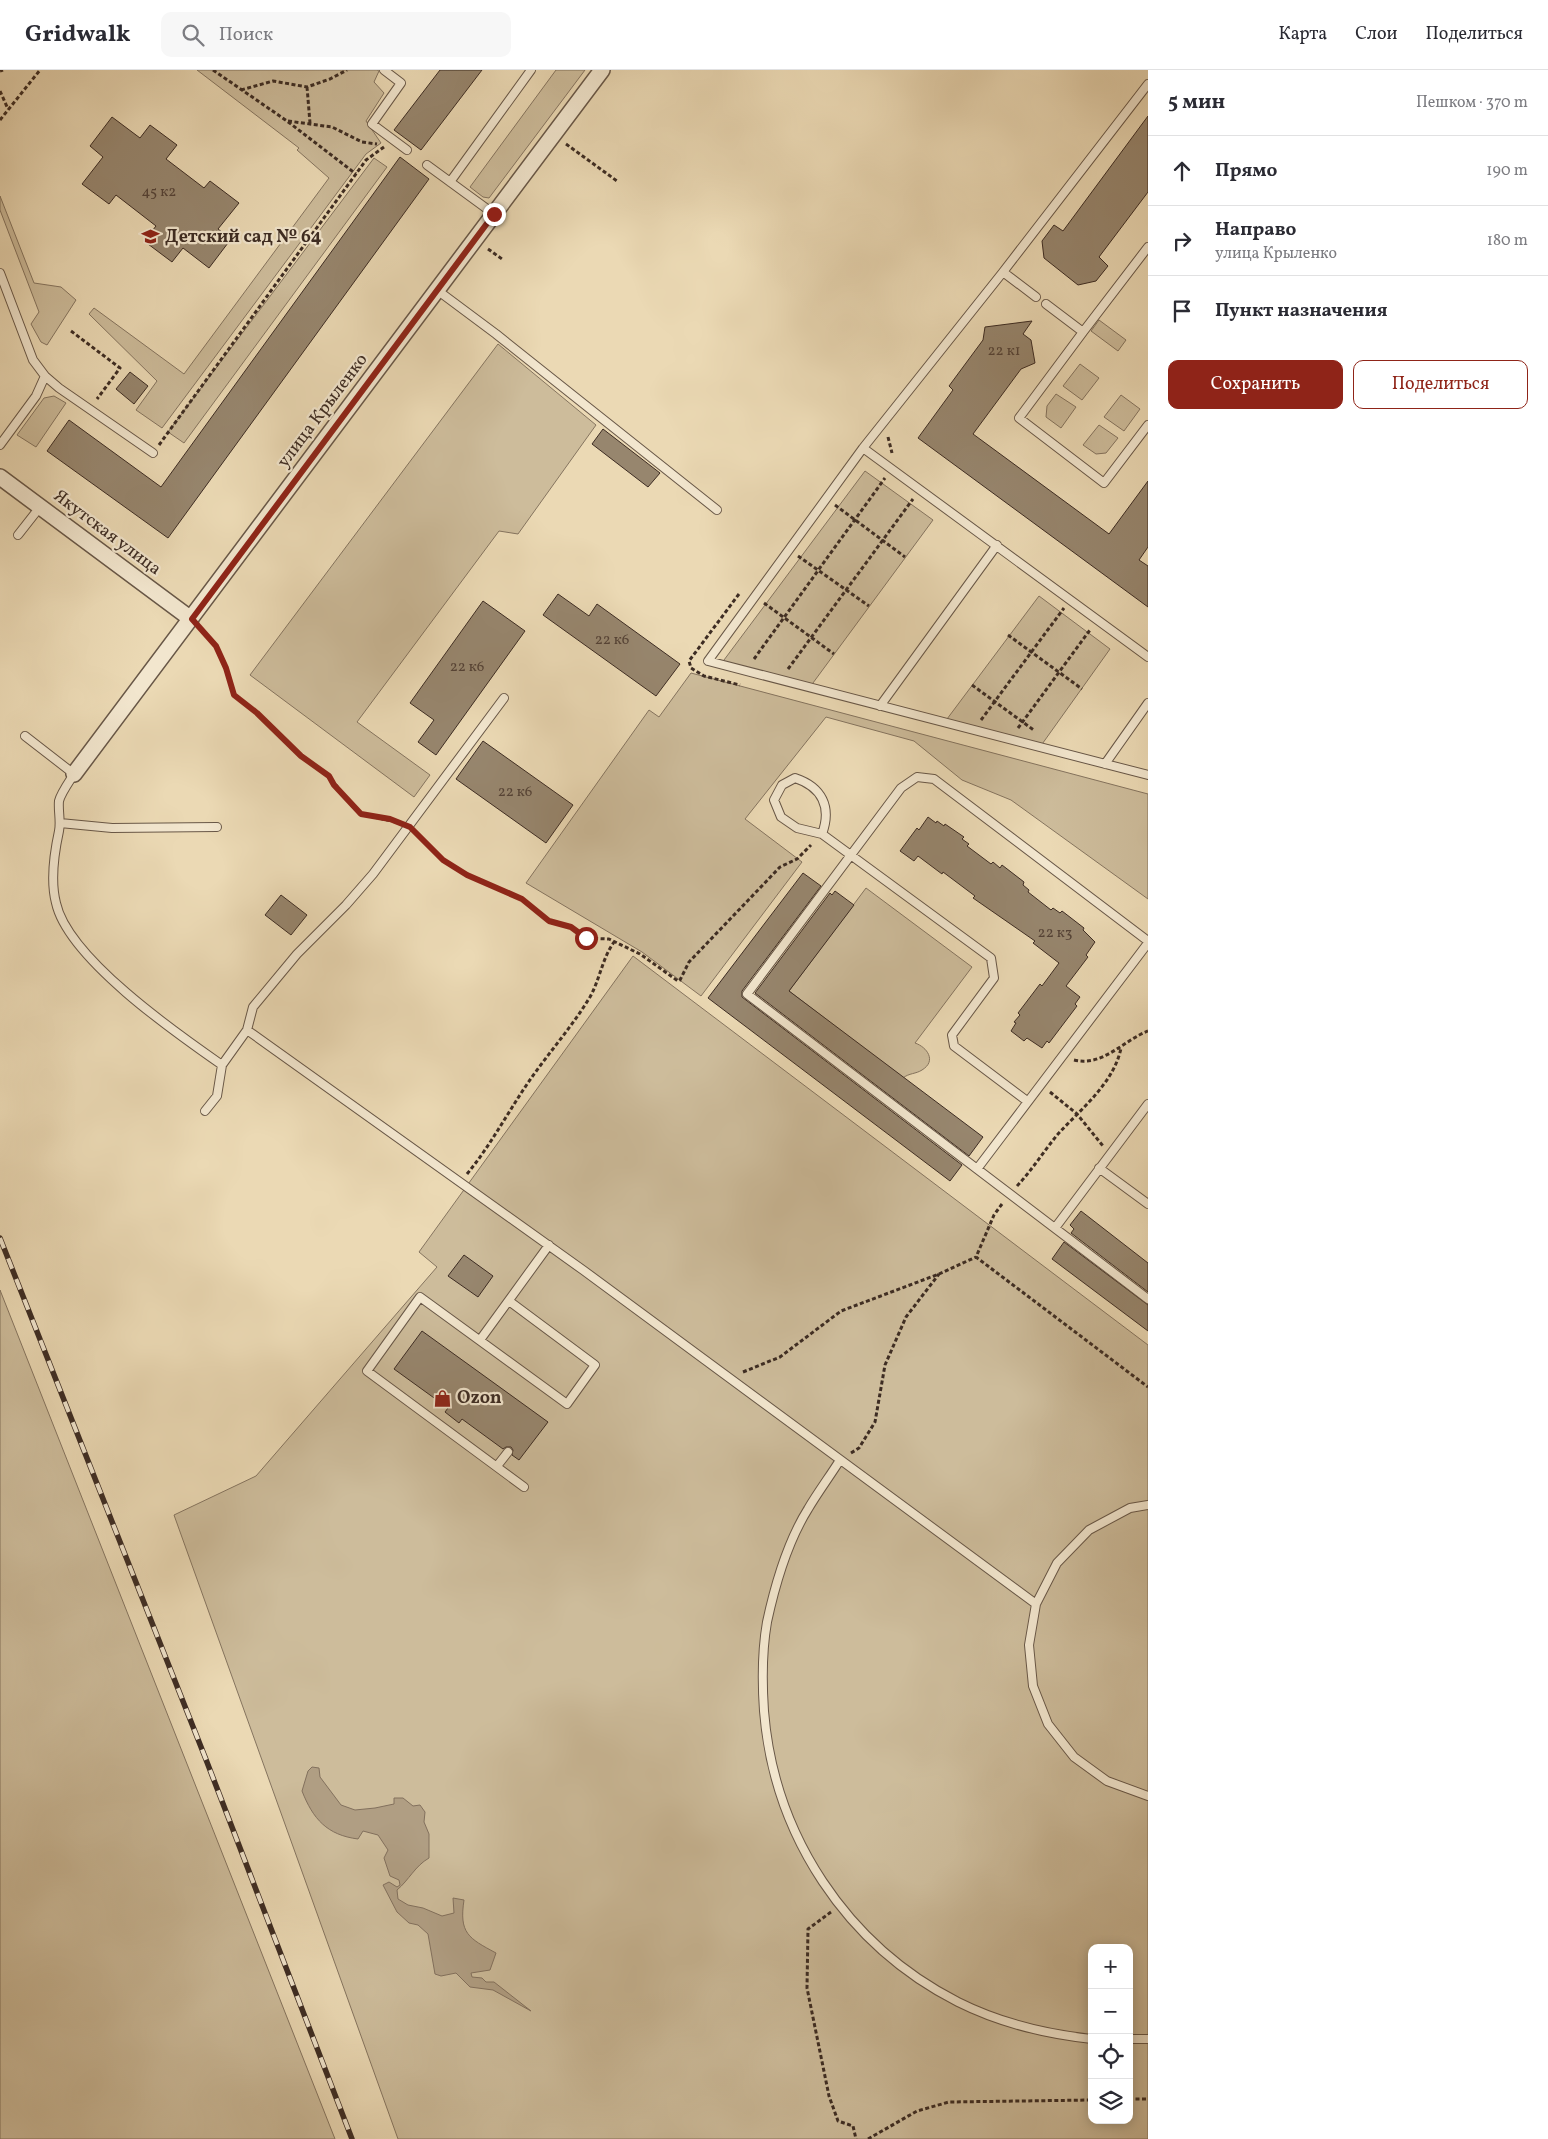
<!DOCTYPE html>
<html lang="ru">
<meta charset="utf-8">
<style>
body{margin:0;font-family:Vollkorn,serif;background:#f7f7f7;color:#2b2b33}
.controls{position:absolute;right:15px;bottom:15px;display:grid;overflow:hidden;border-radius:10px;box-shadow:0 2px 12px #0003}
.controls button{width:45px;height:45px;display:grid;place-items:center;padding:0;border:0;border-bottom:1px solid #e1e1e2;background:#fff;color:#2b2b33;font:25px sans-serif}
.stop{position:absolute;width:15px;height:15px;margin:-11px;border:4px solid #8f2418;border-radius:50%;background:#fff}
.stop.end{background:#8f2418;border-color:#fff;box-shadow:0 1px 5px #0008}
.list{margin:0;padding:0;list-style:none}
h2{display:flex;justify-content:space-between;align-items:center;height:65px;margin:0;padding:0 20px;font-size:21px}
h2 small{font-size:16px;font-weight:400;color:#7c7c81}
.list li{display:grid;grid-template-columns:32px 1fr auto;gap:15px;align-items:center;box-sizing:border-box;height:70px;padding:0 20px;border-top:1px solid #e1e1e2}
.list b{display:block;font-size:19px;white-space:nowrap}
.list p{margin:0;font-size:16px;white-space:nowrap;color:#7c7c81}
.list em{font-size:16px;font-style:normal;color:#7c7c81}
.actions{display:flex;gap:10px;padding:15px 20px}
.actions a{flex:1;padding:11px 0;border:1px solid #8f2418;border-radius:10px;text-align:center;font-size:18px;color:#8f2418}
.actions .main{background:#8f2418;color:#fff}
.icon{flex:none;width:28px;height:28px;fill:none;stroke:currentColor;stroke-width:2;stroke-linecap:round;stroke-linejoin:round}
.map{position:relative;flex:none;width:1148px;height:2069px;overflow:hidden}
header{display:flex;align-items:center;gap:30px;box-sizing:border-box;height:70px;padding:0 25px;background:#fff;border-bottom:1px solid #e1e1e2}
header strong{font-size:24px}
nav{display:flex;gap:28px;margin-inline-start:auto;font-size:18px}
.search{width:350px;height:45px;background:#f7f7f7;display:flex;align-items:center;gap:12px;box-sizing:border-box;padding:0 18px;border-radius:10px;color:#7c7c81;font-size:19px}
main{display:flex}
aside{flex:1;background:#fff}
.map>svg:first-child{display:block}
.green{fill:#cdbc9b;stroke:#85745f;fill-rule:evenodd}
.water{fill:#b09e83;stroke:#82705d}
.building{fill:#97866e;stroke:#3d2c23}
.lines{fill:none;stroke-linecap:round;stroke-linejoin:round}
.service-casing{stroke:#685747;stroke-width:10}
.minor-casing{stroke:#685747;stroke-width:18}
.path{stroke:#3d2c23;stroke-width:3;stroke-dasharray:4 2.5;stroke-linecap:butt}
.service{stroke:#f2e6ce;stroke-width:8}
.minor{stroke:#f2e6ce;stroke-width:15}
.rail-casing{stroke:#3d2c23;stroke-width:5.5}
.rail{stroke:#f2e6ce;stroke-width:4;stroke-dasharray:11;stroke-linecap:butt}
.route{stroke:#8f2418;stroke-width:6}
.labels{text-anchor:middle;dominant-baseline:central;stroke-width:4.5;stroke-linejoin:round;paint-order:stroke}
.number-label{font-size:15px;fill:#544236}
.poi-label{font-size:18px;font-weight:bold;fill:#3d2c23;stroke:#f2e6ce;text-anchor:start}
.street-label{font-size:18px;fill:#3d2c23;stroke:#f2e6ce}
</style>
<header>
<strong>Gridwalk</strong>
<div class="search"><svg class="icon" aria-label="search" viewBox="0 0 24 24"><circle cx="10" cy="10" r="6"/><path d="M15 15l6 6"/></svg>Поиск</div>
<nav><a>Карта</a><a>Слои</a><a>Поделиться</a></nav>
</header>
<main>
<div class="map">
<svg width="1148" height="2069" viewBox="0 0 1148 2069">
<rect width="100%" height="100%" fill="#ebd9b4"/>
<filter id="stains"><feTurbulence type="fractalNoise" baseFrequency=".004" numOctaves="4"/><feColorMatrix values="0 0 0 0 .2 0 0 0 0 .09 0 0 0 0 .02 0 0 0 .5 -.17"/></filter>
<radialGradient id="worn" r=".72"><stop offset=".6" stop-color="#630" stop-opacity="0"/><stop offset="1" stop-color="#630" stop-opacity=".3"/></radialGradient>
<path class="green" d="M197,0H377L379,1L374,12L384,23L366,51L381,73L366,84L162,358L136,340L157,311L89,244L94,238L184,304L329,108L297,80L299,78Z
M556,0H585L489,128L483,127L470,117Z
M374,88L387,97L184,373L168,362Z
M0,126L34,213L61,217L76,230L47,275L41,272L31,254L39,242L0,140Z
M1099,250L1126,270L1118,281L1091,261Z
M498,274L596,355L518,464L499,461L357,652L430,705L414,727L250,605Z
M1080,294L1099,308L1082,330L1063,316Z
M1056,324L1076,337L1061,358L1046,347L1047,336Z
M1121,325L1140,339L1124,361L1104,347Z
M54,326L66,333L36,377L17,365L44,328Z
M1099,355L1118,368L1106,383L1096,384L1083,375Z
M865,401L933,450L810,617L721,594Z
M1039,526L1110,579L1040,677L944,653Z
M691,603L1148,724V829L1011,730L962,710L914,671L826,647L745,749L802,792L701,926L642,882L526,813L649,640L659,647Z
M866,818L972,897L915,973C927,977 937,991 922,1000C916,1004 909,1003 903,1008L789,921Z
M633,886L1148,1275V2069H398L174,1445L256,1406L437,1197L419,1182ZM1092,1878H1129V2050H1092Z
M0,1220L335,2069H0Z"/>
<path class="water" d="M312,1697L319,1698L320,1707L341,1735L355,1740L375,1738L394,1734V1728H403L413,1736L420,1735L425,1742L424,1752L429,1764V1788C415,1796 409,1810 397,1820L398,1829L408,1835L423,1838L442,1846L454,1843L453,1828L464,1830C459,1863 468,1868 496,1883L490,1900L471,1903L472,1907L482,1908L486,1912H494L531,1941L493,1920L470,1917L456,1903L441,1906L435,1904L428,1864L418,1855L409,1853L397,1842L383,1815L389,1812L397,1817L400,1815L399,1810L390,1806L384,1788L388,1780L378,1765L363,1761L358,1769C327,1765 313,1749 302,1721L308,1701Z"/>
<path class="building" d="M440,0H482L421,80L394,60Z
M1148,46V122L1099,187L1108,196L1096,211L1078,215L1044,188L1042,171L1054,155L1063,161Z
M112,47L140,68L150,55L177,75L166,89L204,118L210,111L239,133L218,159L231,169L209,198L183,178L172,192L144,171L156,156L116,125L109,134L82,114L103,87L90,76Z
M400,87L429,109L168,468L47,381L69,350L161,417Z
M1032,251L1023,264L1031,270L1035,293L1021,299L973,364L1109,464L1148,411V477L1139,490L1148,496V537L918,368L953,320L949,316L983,270L985,257Z
M130,302L148,316L134,334L116,319Z
M603,359L660,403L648,417L592,374Z
M558,524L589,546L597,534L680,594L656,626L543,545Z
M483,531L525,561L436,685L418,672L434,650L410,633Z
M483,671L573,735L546,773L456,709Z
M928,747L936,753L937,751L944,756L945,754L964,767L962,769L969,774L967,776L991,794L993,792L1000,798L1002,795L1024,812L1023,815L1029,820L1028,822L1051,840L1053,838L1060,843L1062,841L1084,858L1083,860L1095,872L1086,885L1088,887L1066,916L1080,927L1075,934L1077,936L1049,973L1047,971L1042,978L1027,968L1024,971L1011,961L1016,953L1014,952L1020,945L1018,943L1040,914L1042,916L1059,893L1033,873L1035,871L973,828L975,826L943,802L942,804L918,786L914,791L900,781L917,758L919,760Z
M803,803L821,816L742,921V927L962,1095L950,1111L708,928Z
M835,821L854,835L789,921L983,1067L969,1086L755,923L830,823L832,825Z
M281,825L307,845L291,865L265,845Z
M1081,1141L1148,1193V1222L1071,1163L1074,1159L1070,1155Z
M1064,1172L1148,1235V1261L1052,1189Z
M464,1185L493,1206L478,1227L448,1206Z
M422,1261L548,1352L519,1390L512,1385L513,1380L511,1377H506L503,1379L462,1349L459,1353L445,1342L448,1338L394,1299Z"/>
<g class="lines">
<defs>
<path id="service" d="M384,0L401,13L372,54L407,80
M427,95L494,144
M450,112L531,0
M1003,202L863,378L1148,587
M0,203L33,290L45,306L36,326L0,375
M437,220L496,264L717,440
M1036,227L1003,202L1148,14
M1046,234L1083,262L1148,177
M1083,262L1019,348L1104,413L1148,355
M45,306L59,318L153,383
M863,378L708,591L1148,705
M18,465L40,437
M880,636L997,475
M25,666L74,704C69,712 61,723 59,731C58,741 61,751 59,761C54,784 50,810 56,833C68,888 176,963 222,995
M1105,694L1148,633
M60,753L112,758L217,757
M822,764C832,737 822,717 795,708L782,715L774,730L781,747L797,758L822,764L991,888L994,908L952,965L954,976L1027,1031
M1148,871L934,709L917,707L901,718L747,924L1148,1229
M247,960L583,1200L1036,1534
M205,1041L217,1026L222,995L247,960L253,937L297,884L346,835L373,804L504,628
M1099,1098L1148,1134
M977,1099L1148,873
M1055,1158L1148,1034
M509,1231L595,1295L567,1334L420,1227L367,1301L524,1417
M480,1270L549,1175
M840,1390C830,1406 818,1422 808,1439C788,1471 775,1515 767,1552C762,1581 762,1612 764,1641C774,1765 846,1875 958,1932C1000,1953 1045,1964 1092,1969
M497,1396L508,1382
M1148,1435L1130,1438L1089,1460L1057,1493L1036,1534L1029,1575L1033,1616L1048,1654L1074,1687L1107,1711L1148,1726
M1129,1969H1148"/>
<path id="minor" d="M0,407L191,549
M74,704L602,0"/>
</defs>
<use href="#service" class="service-casing"/>
<use href="#minor" class="minor-casing"/>
<path class="path" d="M213,0L287,51L356,104
M0,1L3,0
M307,17L310,53
M241,20L273,11L307,17L330,9L347,0
M0,21L8,39
M0,50L40,0
M288,51L332,57L362,72L377,74
M566,74L617,111
M488,179L502,189
M71,261L120,298L97,329
M888,367L892,383
M159,375L366,90L384,77
M835,435L905,487
M798,486L869,536
M739,524L689,591L691,598L704,606L740,615
M764,533L834,584
M203,561L216,575L226,598L234,625L257,643L301,686L329,706L353,737L361,744L396,752
M1008,565L1082,619
M754,589L885,408
M788,599L913,429
M972,615L1035,661
M981,650L1064,538
M1018,658L1090,560
M418,765L443,790L467,805L522,829L549,851L571,857L586,868L609,869L640,884L678,911L680,910L689,892L780,797L797,789L811,775
M1074,990C1103,997 1124,970 1148,961
M1050,1022L1077,1044L1103,1076
M467,1104C495,1070 514,1030 540,996C557,973 575,952 590,927C600,909 602,889 614,872
M1017,1116C1032,1100 1044,1081 1058,1064C1081,1039 1114,1013 1121,978
M1002,1134L994,1145L976,1187L1148,1317
M743,1302L780,1287L841,1241L939,1204L976,1187
M851,1383L859,1378L875,1352L885,1295L906,1247L939,1204
M831,1842L808,1859L807,1918L829,2026L838,2051L853,2056L856,2069
M1129,2029H1148
M868,2069L917,2041L949,2032L1092,2030"/>
<use href="#service" class="service"/>
<use href="#minor" class="minor"/>
<defs>
<path id="rail" d="M0,1168L205,1687L352,2069"/>
</defs>
<use href="#rail" class="rail-casing"/>
<use href="#rail" class="rail"/>
</g>
<g class="lines">
<path class="route" d="M494,144L192,549L216,576L226,598L234,625L257,643L301,686L329,706L334,715L361,744L390,749L410,757L443,790L467,805L522,829L549,851L571,857L586,868"/>
</g>
<defs>
<symbol id="school-bare" viewBox="-9 -9 18 18"><path d="M0-5L7-2L0 1L-7-2ZM-4 1L0 2.5L4 1V4Q0 6-4 4Z" fill="#8f2418" stroke="#f2e6ce" stroke-width="2.5" paint-order="stroke"/></symbol>
<symbol id="shop-bare" viewBox="-9 -9 18 18"><path d="M-5-2.5h2.3a2.7 3.5 0 0 1 5.4 0H5L5.5 6h-11ZM-1.5-2.5h3a1.5 2.3 0 0 0-3 0Z" fill="#8f2418" stroke="#f2e6ce" stroke-width="2.5" paint-order="stroke"/></symbol>
</defs>
<g fill-rule="evenodd">
<use href="#school-bare" x="138" y="154" width="25" height="25"/>
<use href="#shop-bare" x="430" y="1316" width="25" height="25"/>
</g>
<g class="labels">
<g class="number-label">
<text x="159" y="122">45 к2</text>
<text x="1004" y="281">22 к1</text>
<text x="612" y="570">22 к6</text>
<text x="467" y="597">22 к6</text>
<text x="515" y="722">22 к6</text>
<text x="1055" y="863">22 к3</text>
</g>
<g class="poi-label">
<text x="165" y="167">Детский сад № 64</text>
<text x="457" y="1328">Ozon</text>
</g>
<g class="street-label">
<text transform="translate(323 341) rotate(-53)">улица Крыленко</text>
<text transform="translate(107 463) rotate(37)">Якутская улица</text>
</g>
</g>
<rect width="100%" height="100%" filter="url(#stains)"/>
<rect width="100%" height="100%" fill="url(#worn)"/>
</svg>
<div class="controls">
<button>+</button>
<button>−</button>
<button><svg class="icon" aria-label="locate" viewBox="0 0 24 24"><circle cx="12" cy="12" r="6"/><path d="M12 2v4M12 18v4M2 12h4M18 12h4"/></svg></button>
<button><svg class="icon" aria-label="layers" viewBox="0 0 24 24"><path d="M12 4l9 5-9 5-9-5zM3 14l9 5 9-5"/></svg></button>
</div>
<div class="stop" style="left:586px;top:868px"></div>
<div class="stop end" style="left:494px;top:144px"></div>
</div>
<aside>
<h2>5 мин<small>Пешком · 370 m</small></h2>
<ul class="list">
<li><svg class="icon" aria-label="ahead" viewBox="0 0 24 24"><path d="M12 20V5M6 11l6-6 6 6"/></svg><div><b>Прямо</b></div><em>190 m</em></li>
<li><svg class="icon" aria-label="right" viewBox="0 0 24 24"><path d="M7 20v-9h11M14 6l5 5-5 5"/></svg><div><b>Направо</b><p>улица Крыленко</p></div><em>180 m</em></li>
<li><svg class="icon" aria-label="arrive" viewBox="0 0 24 24"><path d="M6 21V4h12l-3 4 3 4H6"/></svg><div><b>Пункт назначения</b></div></li>
</ul>
<div class="actions"><a class="main">Сохранить</a><a>Поделиться</a></div>
</aside>
</main>
